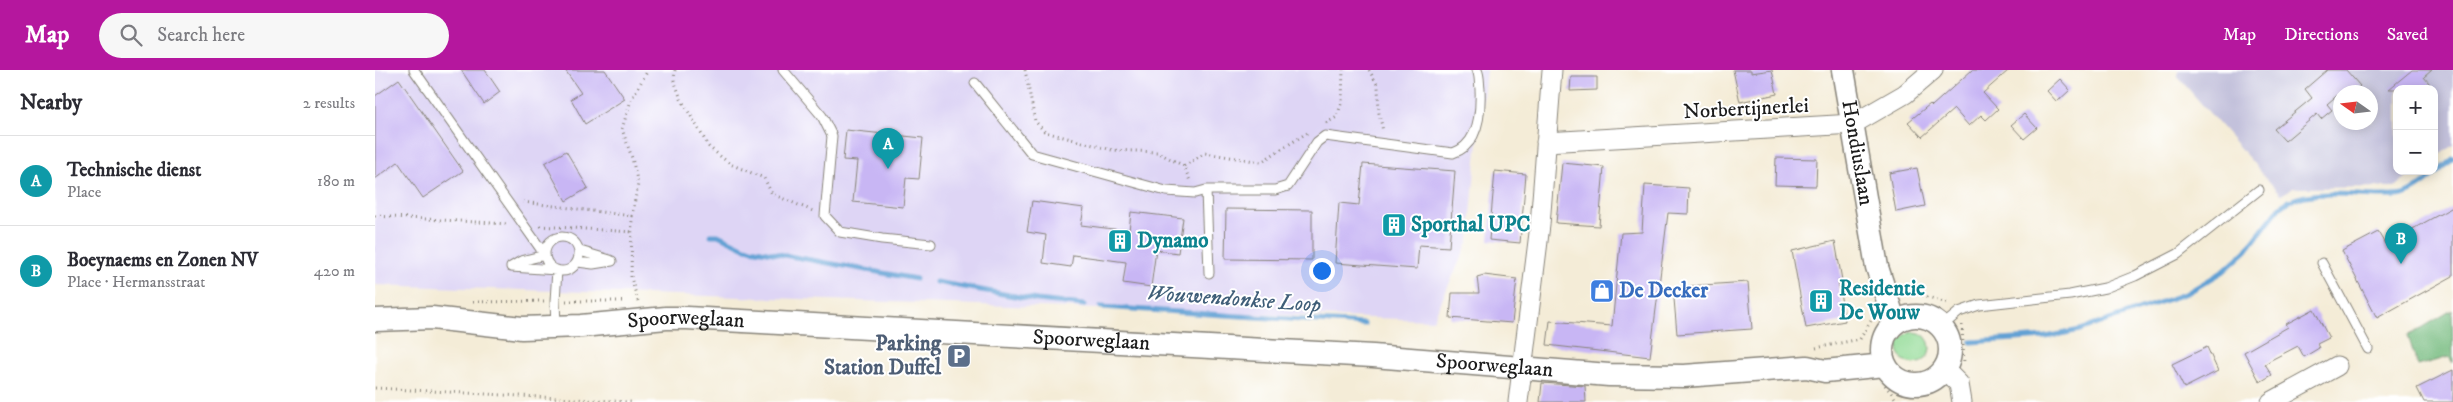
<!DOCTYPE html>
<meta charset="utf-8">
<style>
body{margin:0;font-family:"IM FELL DW Pica",serif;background:#f7f7f7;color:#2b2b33}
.controls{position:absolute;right:15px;top:15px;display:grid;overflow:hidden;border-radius:10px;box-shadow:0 2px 12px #0003}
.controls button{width:45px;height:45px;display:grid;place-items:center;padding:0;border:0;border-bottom:1px solid #e1e1e2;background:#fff;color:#2b2b33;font:25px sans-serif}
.compass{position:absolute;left:1958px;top:15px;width:45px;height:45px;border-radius:50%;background:#fff;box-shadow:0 2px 12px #0003;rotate:284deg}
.you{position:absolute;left:946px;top:200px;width:18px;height:18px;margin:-12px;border:4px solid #fff;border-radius:50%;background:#1a73e8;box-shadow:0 0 0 8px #1a73e833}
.badge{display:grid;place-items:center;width:32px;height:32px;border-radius:50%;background:#b5179e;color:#fff;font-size:16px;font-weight:700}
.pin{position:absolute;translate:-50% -41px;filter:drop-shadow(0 1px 2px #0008)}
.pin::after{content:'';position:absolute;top:26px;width:18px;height:15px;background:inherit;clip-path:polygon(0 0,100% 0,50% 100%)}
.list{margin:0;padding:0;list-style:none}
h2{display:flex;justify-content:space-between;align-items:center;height:65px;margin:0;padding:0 20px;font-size:21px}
h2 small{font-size:16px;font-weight:400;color:#7c7c81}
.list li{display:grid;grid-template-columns:32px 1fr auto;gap:15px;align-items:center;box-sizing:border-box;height:90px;padding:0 20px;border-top:1px solid #e1e1e2}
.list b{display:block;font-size:19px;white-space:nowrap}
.list p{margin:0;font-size:16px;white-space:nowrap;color:#7c7c81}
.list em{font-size:16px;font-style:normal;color:#7c7c81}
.icon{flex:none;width:28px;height:28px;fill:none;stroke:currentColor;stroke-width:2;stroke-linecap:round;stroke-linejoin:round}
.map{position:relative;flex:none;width:2078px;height:332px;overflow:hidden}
header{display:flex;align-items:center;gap:30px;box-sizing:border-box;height:70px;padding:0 25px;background:#b5179e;color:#fff}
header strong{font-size:24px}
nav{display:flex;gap:28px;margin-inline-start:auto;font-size:18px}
.search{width:350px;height:45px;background:#f7f7f7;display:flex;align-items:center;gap:12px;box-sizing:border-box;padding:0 18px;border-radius:28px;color:#7c7c81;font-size:19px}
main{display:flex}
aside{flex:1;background:#fff}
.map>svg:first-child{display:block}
.built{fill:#ded5f5}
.industrial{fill:#c3c1db;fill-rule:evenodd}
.green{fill:#93db96;stroke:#587c59}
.forest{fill:#76bb7f;stroke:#496c4e}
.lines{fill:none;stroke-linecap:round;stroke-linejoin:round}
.stream{stroke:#62a1d4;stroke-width:5}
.building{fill:#c8b6f4}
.service-casing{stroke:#88847a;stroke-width:11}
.minor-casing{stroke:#88847a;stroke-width:21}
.tertiary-casing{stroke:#88847a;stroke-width:25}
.path{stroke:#88847a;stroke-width:3;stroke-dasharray:1 4;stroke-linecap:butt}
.service{stroke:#fff;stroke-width:9}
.minor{stroke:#fff;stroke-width:19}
.tertiary{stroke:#fff;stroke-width:22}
.labels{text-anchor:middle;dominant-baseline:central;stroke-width:4;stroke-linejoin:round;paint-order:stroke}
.street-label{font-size:21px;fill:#1c1c1c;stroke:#fff}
.culture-label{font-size:21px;font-weight:bold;fill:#0d838f;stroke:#fff;text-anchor:start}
.shop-label{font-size:21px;font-weight:bold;fill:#366cbe;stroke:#fff;text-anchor:start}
.service-label{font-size:21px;font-weight:bold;fill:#4e5e75;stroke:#fff;text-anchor:end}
.water-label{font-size:22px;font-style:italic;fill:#3f5e78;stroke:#fff}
</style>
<header>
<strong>Map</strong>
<div class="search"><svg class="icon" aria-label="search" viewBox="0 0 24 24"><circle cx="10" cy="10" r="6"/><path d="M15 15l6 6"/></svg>Search here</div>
<nav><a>Map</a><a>Directions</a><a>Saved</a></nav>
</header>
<main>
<aside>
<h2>Nearby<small>2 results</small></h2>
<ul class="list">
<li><span class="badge" style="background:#0f9aa8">A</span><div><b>Technische dienst</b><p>Place</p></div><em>180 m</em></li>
<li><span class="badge" style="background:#0f9aa8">B</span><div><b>Boeynaems en Zonen NV</b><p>Place · Hermansstraat</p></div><em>420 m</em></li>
</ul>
</aside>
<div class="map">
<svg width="2078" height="332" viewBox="0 0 2078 332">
<rect width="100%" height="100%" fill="#fff"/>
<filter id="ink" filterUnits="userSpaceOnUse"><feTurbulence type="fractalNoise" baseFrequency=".02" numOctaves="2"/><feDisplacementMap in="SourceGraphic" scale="10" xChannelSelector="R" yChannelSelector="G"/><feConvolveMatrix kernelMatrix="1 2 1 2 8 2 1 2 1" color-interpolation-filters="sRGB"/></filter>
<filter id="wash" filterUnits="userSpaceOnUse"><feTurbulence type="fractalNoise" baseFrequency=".0096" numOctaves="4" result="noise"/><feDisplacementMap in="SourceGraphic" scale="20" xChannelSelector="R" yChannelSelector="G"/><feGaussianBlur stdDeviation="1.12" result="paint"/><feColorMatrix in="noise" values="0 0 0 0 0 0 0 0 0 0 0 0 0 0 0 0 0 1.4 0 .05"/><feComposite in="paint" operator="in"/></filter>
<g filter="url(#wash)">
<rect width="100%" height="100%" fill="#f4ecd7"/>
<path class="built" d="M0,0H1111L1100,99L1094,170L1058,250L0,215Z"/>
<path class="industrial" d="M1803,0H2078V75L2059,89V19H2022V101H2042L2020,117L1918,118L1906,125L1803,7ZM1966,22H1996V52H1966Z"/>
<path class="green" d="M1523 278a16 16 0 1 1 32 0a16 16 0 1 1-32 0Z"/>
<path class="forest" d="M2077,240L2078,293L2074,287L2043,296L2033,266Z"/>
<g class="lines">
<path class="stream" d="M336,165H343L370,178L541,209
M561,212L662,230L709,235
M726,237L989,254
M1596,272L1671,267L1705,260L1812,223L1849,201L1871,181L1905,137C1930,117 1975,126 2006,126C2013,126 2021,127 2028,125C2046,119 2063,101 2078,89"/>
</g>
<g id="blocks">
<path class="building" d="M86,0H110L125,22L109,34Z
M190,0H230L250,29L210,54L196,29L206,23Z
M1358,0H1376V3L1397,0L1402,24L1365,32Z
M1597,0H1634L1608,23L1623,39L1611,50L1606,45L1594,56L1579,39L1547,67L1533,52L1555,34L1557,36Z
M1952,0H1971L1985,16L1978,22H1966L1952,34L1957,40L1946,49L1942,44L1910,71L1899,59L1937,28L1930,19Z
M2037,0H2057L2049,7L2059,19H2014Z
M1196,7H1222V20L1195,21Z
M24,9L88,101L48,128L23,92L0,109V26Z
M1685,9L1695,20L1682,32L1672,21Z
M1649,44L1662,58L1649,69L1636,55Z
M471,60L548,68L544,109L531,108L528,137L478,132L482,91L468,90Z
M191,81L213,118L191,131L170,93Z
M1401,88L1442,89L1441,116L1400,115Z
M1187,93L1229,97L1224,156L1181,153Z
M988,94L1080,101L1074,177L1044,175L1042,199L960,193L964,133L984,135Z
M1542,98L1550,136L1521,142L1514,103Z
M1120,101L1151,104L1145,173L1114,170Z
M1270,115L1314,118L1313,144L1293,143L1275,287L1172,275L1175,251L1237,256L1246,163L1267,162Z
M657,131L709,138L706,155L754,161L756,142L808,148L803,183L781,180L776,217L748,213L751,192L698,185L696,197L668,193L671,165L652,162Z
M2078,137V206L2002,248L1967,181L2003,162L2010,174Z
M851,139L937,140V190L850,189Z
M1460,171L1467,210L1463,211L1470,251L1431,258L1417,181Z
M1109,205L1142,209L1137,253L1075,248L1077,223H1104L1102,207Z
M1373,212L1377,259L1302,264L1298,217Z
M1939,239L1954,268L1942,274L1944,278L1929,287L1923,276L1896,290L1890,294L1897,305L1885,312L1869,282L1913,257L1911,254Z
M1832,277L1843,301L1809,318L1797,294Z
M2078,300V332H2049L2042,318Z
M1167,313L1210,316L1211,332H1165Z"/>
</g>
</g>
<g filter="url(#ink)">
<use href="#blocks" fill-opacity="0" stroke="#88847a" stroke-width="1"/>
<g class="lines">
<defs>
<path id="service" d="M39,0L170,185L146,191L136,197
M408,0L447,46L457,66L450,146L465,162L507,169L556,174
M600,13L657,84L791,121L820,123L831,120L834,203
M831,120H900L913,116L942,72L950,66L1078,83C1104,75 1106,41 1105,19C1104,13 1105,6 1102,0
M170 184a17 17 0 1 1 34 0a17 17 0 1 1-34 0Z
M205,181L235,190
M203,192L218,194L237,191
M1947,193L1993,279
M136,197L182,200L180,231L181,256
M1566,257L1584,242L1604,235L1695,225L1730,218L1760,206L1803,184L1884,120"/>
<path id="minor" d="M1171,72L1478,54L1530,24L1558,0
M1569,299L1584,314L1587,332
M1143,332L1165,155L1177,0
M1896,332L1962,296"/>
<g id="tertiary">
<path id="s1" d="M1468,0L1502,197L1520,253"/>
<circle cx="1541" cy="280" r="34"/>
<path id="s2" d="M0,250L57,248L147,258L206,256L291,248H312L998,286L1234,305L1309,306L1432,297L1450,301L1510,295"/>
</g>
</defs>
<use href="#service" class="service-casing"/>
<use href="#minor" class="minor-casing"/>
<use href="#tertiary" class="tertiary-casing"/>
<path class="path" d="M300,0L299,10L306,29L334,77L355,94L389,108L397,124L438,141
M650,0L660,51L670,62L737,80L782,82L809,96L815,111
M994,0L1003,16L1004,43L1008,61
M951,53L962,47L967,31L968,0
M809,96L830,83L886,92L932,63
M148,132L257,146L256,208L263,231
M0,146L134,154
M257,146L263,114L257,88L247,59L256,30L273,0
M165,156L258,162
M1528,219L1575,234
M191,231H249
M98,232L169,231
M1587,255L1589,294
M1441,278L1485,269L1497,249
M1510,315L1523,332
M0,318L256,332"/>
<use href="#service" class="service"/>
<use href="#minor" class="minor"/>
<use href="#tertiary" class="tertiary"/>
</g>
</g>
<defs>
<symbol id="building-square" viewBox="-11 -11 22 22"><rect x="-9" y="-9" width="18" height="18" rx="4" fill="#0f9aa8" stroke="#fff"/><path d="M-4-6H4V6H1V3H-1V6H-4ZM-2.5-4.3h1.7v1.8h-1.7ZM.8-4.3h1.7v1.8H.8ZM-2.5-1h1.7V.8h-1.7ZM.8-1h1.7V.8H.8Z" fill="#fff"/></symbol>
<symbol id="shop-square" viewBox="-11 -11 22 22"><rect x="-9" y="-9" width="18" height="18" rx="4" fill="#3f7fe0" stroke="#fff"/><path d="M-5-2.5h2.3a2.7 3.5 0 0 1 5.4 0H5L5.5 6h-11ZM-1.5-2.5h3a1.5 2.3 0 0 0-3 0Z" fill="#fff"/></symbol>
<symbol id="parking-square" viewBox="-11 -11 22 22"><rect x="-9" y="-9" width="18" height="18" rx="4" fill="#5c6f8a" stroke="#fff"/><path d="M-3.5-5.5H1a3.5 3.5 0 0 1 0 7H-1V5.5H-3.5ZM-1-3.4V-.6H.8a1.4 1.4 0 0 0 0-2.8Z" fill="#fff"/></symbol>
</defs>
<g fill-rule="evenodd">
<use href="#building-square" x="1005" y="141" width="28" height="28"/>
<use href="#building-square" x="731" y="157" width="28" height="28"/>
<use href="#shop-square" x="1213" y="207" width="28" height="28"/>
<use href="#building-square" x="1432" y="217" width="28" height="28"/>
<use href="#parking-square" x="570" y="272" width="28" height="28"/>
</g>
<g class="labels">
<g class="street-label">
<text transform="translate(1371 39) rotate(-3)">Norbertijnerlei</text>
<text stroke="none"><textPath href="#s1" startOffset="84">Hondiuslaan</textPath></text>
<text stroke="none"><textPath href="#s2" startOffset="312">Spoorweglaan</textPath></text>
<text stroke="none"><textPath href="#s2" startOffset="718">Spoorweglaan</textPath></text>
<text stroke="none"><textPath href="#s2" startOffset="1122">Spoorweglaan</textPath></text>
</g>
<g class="culture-label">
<text x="1036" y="155">Sporthal UPC</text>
<text x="762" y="171">Dynamo</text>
<text x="1464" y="219">Residentie<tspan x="1464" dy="24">De Wouw</tspan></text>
</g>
<g class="shop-label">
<text x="1244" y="221">De Decker</text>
</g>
<g class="service-label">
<text x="566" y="274">Parking<tspan x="566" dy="24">Station Duffel</tspan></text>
</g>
<g class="water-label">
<text transform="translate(859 229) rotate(4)">Wouwendonkse Loop</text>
</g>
</g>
</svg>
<div class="controls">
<button>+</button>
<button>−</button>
</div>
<svg class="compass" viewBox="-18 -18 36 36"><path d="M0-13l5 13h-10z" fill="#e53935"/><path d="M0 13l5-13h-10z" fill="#7c7c81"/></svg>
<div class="you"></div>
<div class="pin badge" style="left:513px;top:99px;background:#0f9aa8">A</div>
<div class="pin badge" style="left:2026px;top:194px;background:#0f9aa8">B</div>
</div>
</main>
